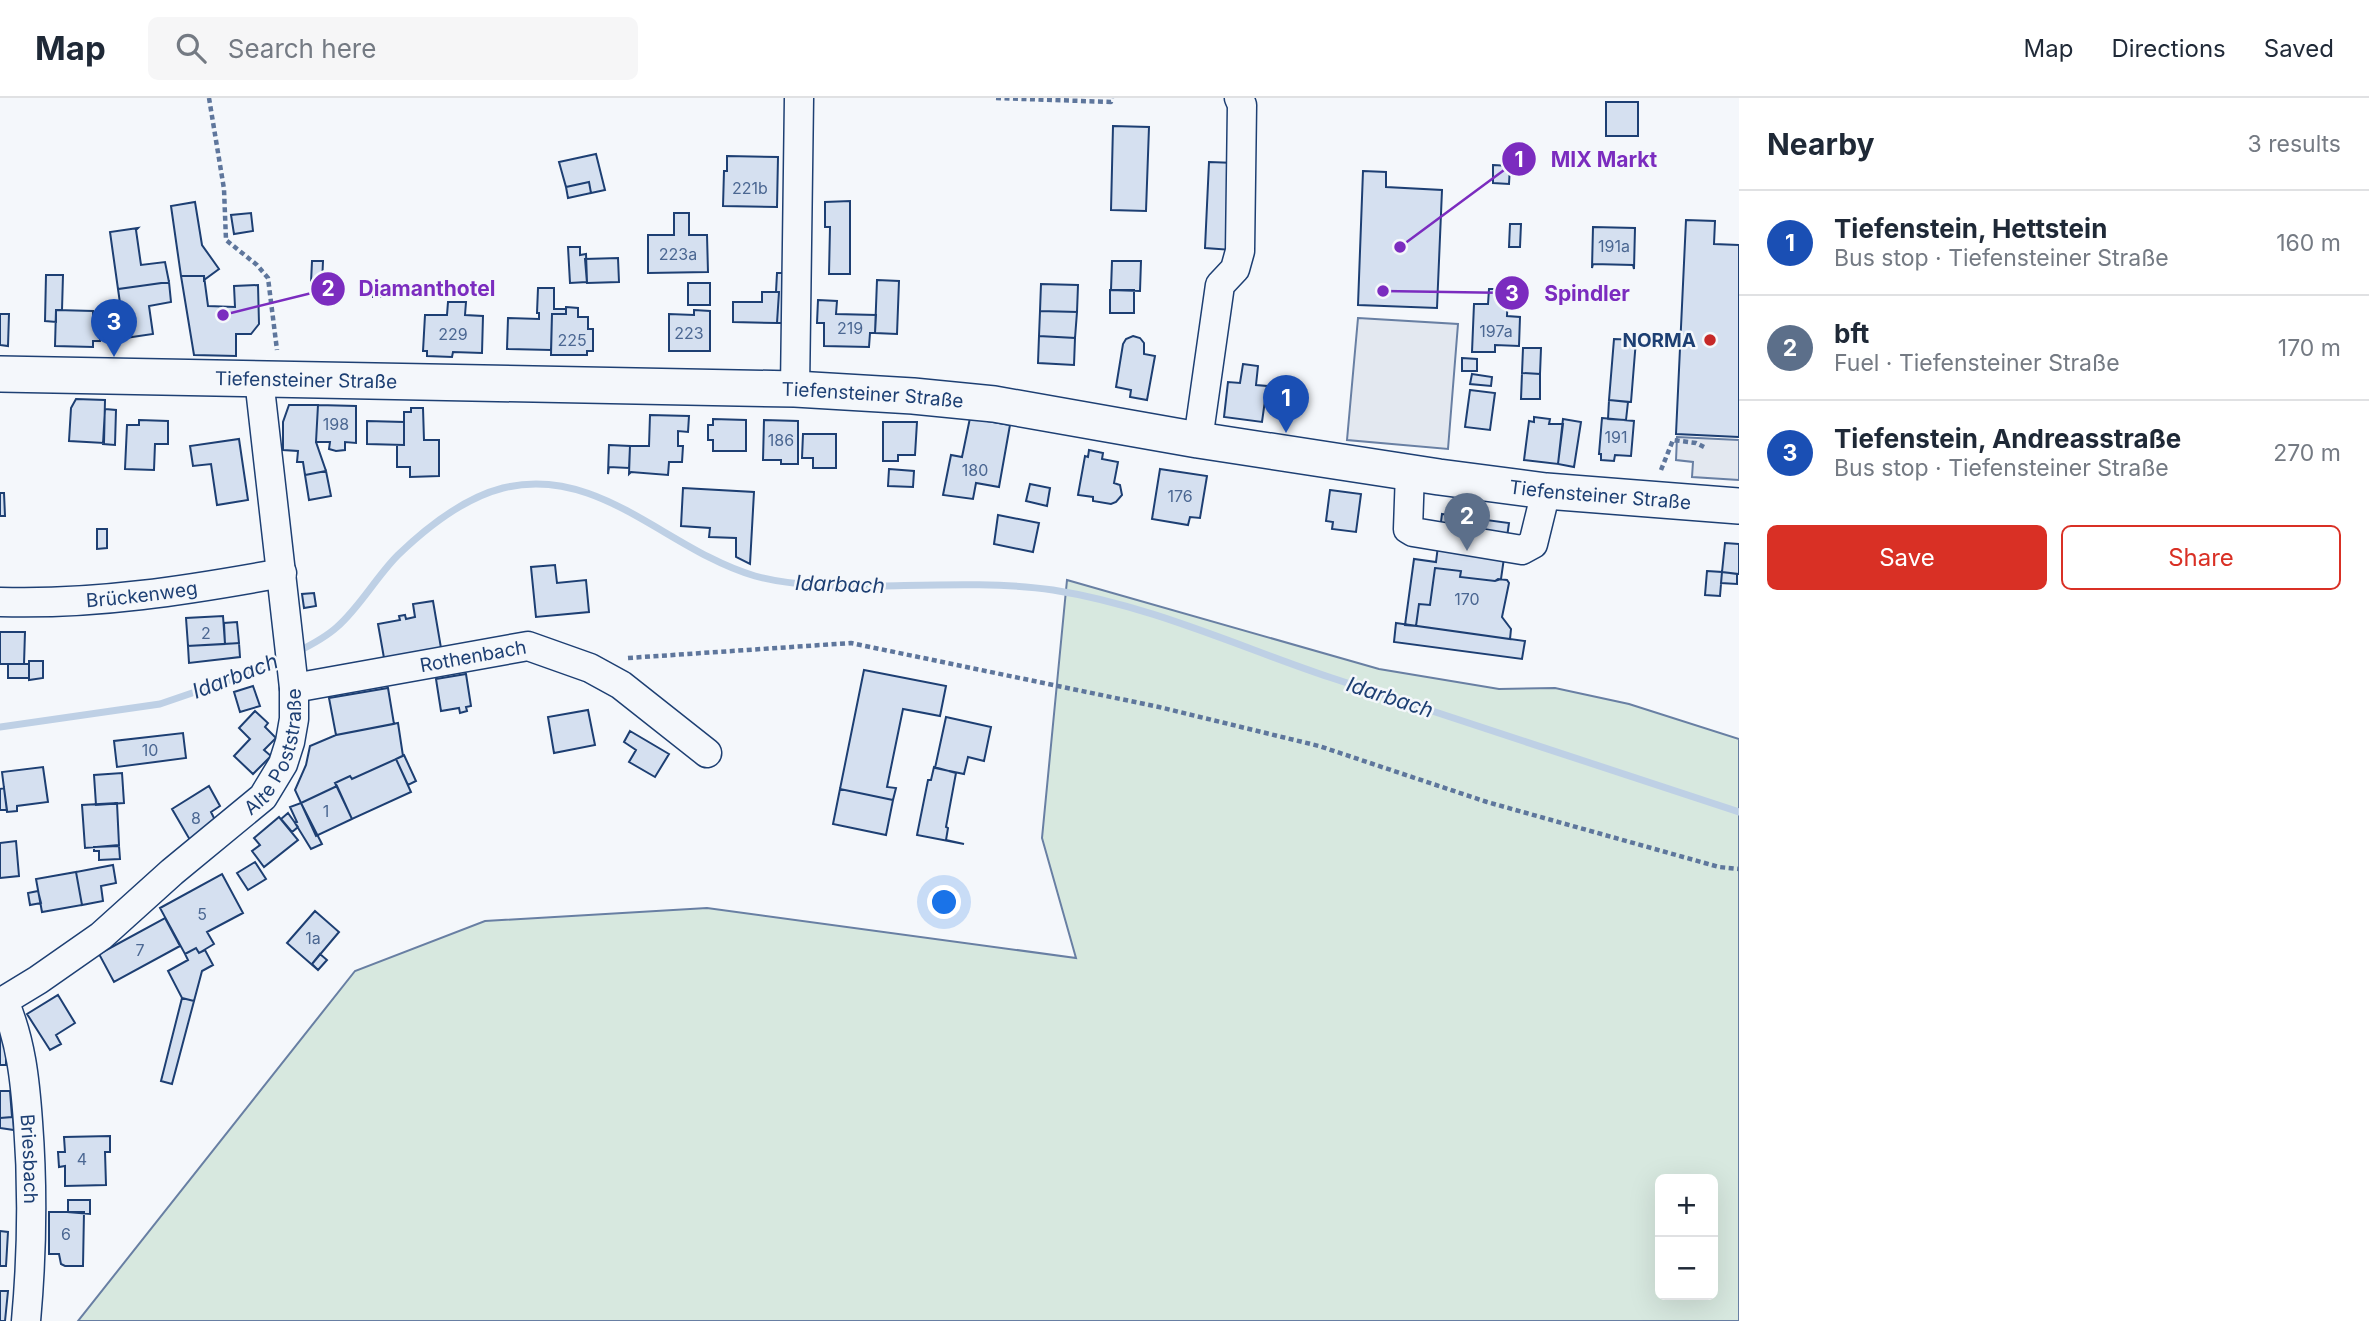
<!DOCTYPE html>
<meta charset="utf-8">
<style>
body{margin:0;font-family:Inter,sans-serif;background:#f6f6f7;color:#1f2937}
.controls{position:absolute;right:21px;bottom:21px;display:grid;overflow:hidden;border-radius:10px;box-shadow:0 7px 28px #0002}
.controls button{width:63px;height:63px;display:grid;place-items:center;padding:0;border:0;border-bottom:2px solid #e0e1e3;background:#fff;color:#1f2937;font:35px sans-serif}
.you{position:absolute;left:945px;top:805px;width:24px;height:24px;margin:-18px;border:5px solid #fff;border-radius:50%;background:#1a73e8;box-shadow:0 0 0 10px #1a73e833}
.badge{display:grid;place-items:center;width:46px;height:46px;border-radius:50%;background:#d93025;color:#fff;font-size:23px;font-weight:700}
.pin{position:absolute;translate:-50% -58px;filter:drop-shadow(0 2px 4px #0008)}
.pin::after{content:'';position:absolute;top:37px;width:24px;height:21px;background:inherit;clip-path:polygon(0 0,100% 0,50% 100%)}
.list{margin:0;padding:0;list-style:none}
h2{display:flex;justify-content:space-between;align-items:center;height:91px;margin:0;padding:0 28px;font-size:30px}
h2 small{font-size:23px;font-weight:400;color:#747a83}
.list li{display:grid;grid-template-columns:46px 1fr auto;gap:21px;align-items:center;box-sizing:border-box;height:105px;padding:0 28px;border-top:2px solid #e0e1e3}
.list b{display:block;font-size:26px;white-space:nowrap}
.list p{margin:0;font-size:23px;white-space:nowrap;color:#747a83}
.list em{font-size:23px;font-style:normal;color:#747a83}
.actions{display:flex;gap:14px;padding:21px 28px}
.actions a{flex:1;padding:16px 0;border:2px solid #d93025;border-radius:10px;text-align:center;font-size:24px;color:#d93025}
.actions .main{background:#d93025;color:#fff}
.icon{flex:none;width:38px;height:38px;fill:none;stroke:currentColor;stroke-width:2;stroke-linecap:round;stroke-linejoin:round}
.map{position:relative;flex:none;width:1739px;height:1223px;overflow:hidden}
header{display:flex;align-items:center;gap:42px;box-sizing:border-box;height:98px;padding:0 35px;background:#fff;border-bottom:2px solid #e0e1e3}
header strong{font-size:33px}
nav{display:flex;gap:38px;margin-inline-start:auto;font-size:24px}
.search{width:490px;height:63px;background:#f6f6f7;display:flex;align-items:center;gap:18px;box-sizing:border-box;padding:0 24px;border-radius:10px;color:#747a83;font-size:26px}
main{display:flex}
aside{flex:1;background:#fff}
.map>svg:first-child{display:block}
.green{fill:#d7e8df;stroke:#687fa3;stroke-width:2;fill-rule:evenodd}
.parking{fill:#e3e8f0;stroke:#687fa3;stroke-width:2}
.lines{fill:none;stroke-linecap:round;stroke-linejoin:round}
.stream{stroke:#bed0e5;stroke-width:7}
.building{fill:#d5e0f0;stroke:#1d3f73;stroke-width:2}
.minor-casing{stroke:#1d3f73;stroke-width:31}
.major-casing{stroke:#1d3f73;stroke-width:38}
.path{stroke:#5e769c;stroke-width:4.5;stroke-dasharray:5 3.5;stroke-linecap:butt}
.minor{stroke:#f4f7fb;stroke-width:28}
.major{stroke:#f4f7fb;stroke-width:35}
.poi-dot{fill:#c62828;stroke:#f4f7fb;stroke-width:2.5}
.labels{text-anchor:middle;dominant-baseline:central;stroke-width:5;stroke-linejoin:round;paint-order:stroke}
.number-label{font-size:16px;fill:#4b6792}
.poi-label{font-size:19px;font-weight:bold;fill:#1d3f73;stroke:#f4f7fb;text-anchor:end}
.street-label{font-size:19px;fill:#1d3f73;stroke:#f4f7fb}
.water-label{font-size:21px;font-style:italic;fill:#1d3f73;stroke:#f4f7fb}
.leader{fill:none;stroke:#7b2cbf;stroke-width:2.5}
.callout-dot{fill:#7b2cbf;stroke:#f4f7fb;stroke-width:2.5}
.mark-label{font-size:21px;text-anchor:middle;font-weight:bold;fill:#fff}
.callout-label{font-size:21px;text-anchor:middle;font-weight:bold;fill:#7b2cbf;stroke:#f4f7fb;stroke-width:5;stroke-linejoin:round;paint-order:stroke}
</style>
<header>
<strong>Map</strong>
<div class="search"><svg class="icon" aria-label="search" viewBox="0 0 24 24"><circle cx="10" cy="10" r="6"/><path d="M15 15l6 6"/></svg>Search here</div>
<nav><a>Map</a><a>Directions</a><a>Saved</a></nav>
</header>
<main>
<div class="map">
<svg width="1739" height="1223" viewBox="0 0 1739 1223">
<rect width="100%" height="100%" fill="#f4f7fb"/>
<path class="green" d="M1067,482L1379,571L1499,591L1555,590L1629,606L1739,641V1223H78L355,873L485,823L707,810L1076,860L1042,740ZM1660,1081H1713V1197H1660Z"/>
<path class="parking" d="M1358,220L1458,226L1448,351L1347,342Z
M1677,339L1739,342V382L1692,379L1693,364L1676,362Z"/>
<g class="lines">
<path class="stream" d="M297,554C311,547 326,539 337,529C360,509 376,479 398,457C426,430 464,400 503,390C599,366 668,453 755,478C796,489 839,488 880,488C935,487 998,484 1053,492C1149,507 1237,548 1329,579C1465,625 1602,669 1739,714
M0,629L160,606L268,569L283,561"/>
</g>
<path class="building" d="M1606,4H1638V38H1606Z
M1113,28L1149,29L1146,113L1111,112Z
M596,56L605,92L591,95L589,84L566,89L559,64Z
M727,58L778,59L777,109L723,108L724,73H727Z
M1209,64L1236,65L1232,152L1205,150Z
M1493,67L1510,68L1509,86L1493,85Z
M1363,73L1386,74V89L1442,92L1437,210L1358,207Z
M589,84L591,95L568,100L566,89Z
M850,103V176H829L830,129H825V104Z
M195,104L202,147L219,171L204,182V178H181L171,108Z
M251,115L253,133L234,136L231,117Z
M674,115H689V137H707L708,174L648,175V137H674Z
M1686,122L1715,123L1714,146L1739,147V339L1676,336Z
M1510,126H1521L1520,149H1509Z
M1593,129L1635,130L1634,171L1633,167L1593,166L1592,170Z
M138,130L136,132L141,167L165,164L169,184L118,191L110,134Z
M568,149H580V157L586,156L587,184L570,185Z
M618,160L619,184L587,185L585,161Z
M312,163H323L322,186L311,185Z
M1112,163H1141L1140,193L1111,192Z
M777,175H792L791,225H777L779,194H776Z
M46,177H63L62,212H56V224L45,223Z
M181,178H204L208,208L235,209L234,188L258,187L259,226L251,236H236V258L194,257Z
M877,182L899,183L897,236L875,235Z
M169,184L171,204L149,208L153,236L125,240L118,191Z
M688,185H710V207H688Z
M1041,186L1078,187L1077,214L1040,213Z
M373,187L392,188L391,199H373Z
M538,190H554V211H566V216H552L551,252L507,251L508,220L539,221V215H537Z
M1489,191H1508L1507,218L1520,219L1519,248L1495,247V254H1472L1474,206H1488Z
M1110,192H1134V215H1110Z
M762,194H779L777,225L733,224V204H762Z
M818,202L837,203L836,216L876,217L875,235H870L869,249L824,248V225H817Z
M448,204H466L465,217L483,218L482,255L453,254L452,259L427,258V253H423L425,217H447Z
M566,209L578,210V219H588V231H593V253H587V257H551L552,216H566Z
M56,212L93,213V218H100V243H93V249L55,248Z
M694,212L710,213V253H669V216L694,217Z
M1040,213L1077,214L1075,240L1039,238Z
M0,216H9L8,248L0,247Z
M1039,238L1075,240L1074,267L1038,265Z
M1133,238L1140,240L1144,245V256L1155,258L1147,302L1130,299L1131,292L1116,289L1123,246L1126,241Z
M1614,241L1636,242L1631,304L1609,302Z
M1523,250H1541L1540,276L1522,275Z
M1462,260L1477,261V273H1462Z
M1243,266L1258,268L1256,287L1267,288L1262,324L1224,319L1228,284L1240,285Z
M1522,275L1540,276V301H1521Z
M1472,276L1492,279L1491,288L1470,286Z
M1470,292L1495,295L1490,332L1465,329Z
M76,301L105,302L104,345L69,343L71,310Z
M1609,302L1628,304L1626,322L1608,321Z
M289,307H318L316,344L326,373L305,377L303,364H297L298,353L283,352V324Z
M318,307L356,308V345L345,344V352L336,353L329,351L330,344H316Z
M411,310H423L424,342H439V378L410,379V369H397V347H404V314H411Z
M105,311L116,312L115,347L103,346Z
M650,317L689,318L688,334L678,333V348H683L682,364H669L668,377L631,374L629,376L630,348H649Z
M1534,319L1550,321L1549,326H1563L1558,366L1524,362L1529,323L1534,324Z
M970,320L1010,327L999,389L976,385L973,401L943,397L951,357L962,359Z
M1602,320L1634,323L1631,358L1615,357L1614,363L1601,362V356H1599Z
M713,321L746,322V353H713V342H708V327H713Z
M1563,321L1581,324L1574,369L1558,366Z
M139,322L168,323V346H155L154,372L125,371L127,327H139Z
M764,322L798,323V366H781V362H763Z
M367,323L404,324V347L367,346Z
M883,324H917L915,357H898V363H883Z
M803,336H836V370H813V360H802Z
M239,341L248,402L217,407L211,366L193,368L190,348Z
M609,347L630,348L629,370L609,369L608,376Z
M1089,352L1103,355L1102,361L1118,364L1114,385L1120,387L1122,397L1116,404L1111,406L1093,403V399L1078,397L1085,358L1088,359Z
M889,371L914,373L913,389L888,388Z
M1160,371L1207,378L1200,420L1190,419L1188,427L1152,421Z
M326,373L331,398L309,402L305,377Z
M1030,386L1050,390L1047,408L1026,403Z
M683,390L754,394L750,466L736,459V440L709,439L710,430L681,428Z
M1330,392L1361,396L1356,434L1332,431L1333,424L1326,423Z
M0,395H4L5,418H0Z
M1442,416L1509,425L1501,481L1495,483L1460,479L1461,473L1435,470L1430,507L1419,506L1416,528L1405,527L1414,461L1436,464Z
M998,417L1039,425L1033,454L994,446Z
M97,431H107V450L97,451Z
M1725,445L1739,446V476L1722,474Z
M555,467L557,485L586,482L589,514L536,519L531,469Z
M1435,470L1461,473L1460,479L1495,483L1498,481L1507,482L1509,485L1502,519L1511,531L1510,541L1416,528L1419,506L1430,507Z
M1707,473L1722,474L1720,498L1705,497Z
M1722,474L1737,476V486L1721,485Z
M314,495L316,508L304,510L302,496Z
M433,503L441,550L384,560L378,526L400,522L399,518L405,517L406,521L415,519L413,506Z
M223,518L225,546L188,548L186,520Z
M237,524L239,545L225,546L224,525Z
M1396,525L1525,543L1522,561L1394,544Z
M0,534H25L24,566H0Z
M239,545L240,559L189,565L188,548Z
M29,563H43V580L29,582Z
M8,566H29V580H8Z
M864,572L946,588L940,618L903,611L887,689L896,690L893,702L840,691Z
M466,576L471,608L466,609L467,613L460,615L459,610L441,613L436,581Z
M253,588L260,608L240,614L234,594Z
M388,590L394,626L336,637L329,600Z
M588,612L595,647L554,655L548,619Z
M255,613L268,625L265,629L276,640L264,652L271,658L253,676L234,658L250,641L239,630Z
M946,619L991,629L984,663L968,659L964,676L935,670Z
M398,625L403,658L352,681L350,678L335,685L337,688L301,705L295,692L306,667L310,648L336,637Z
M630,633L669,656L655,679L629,664L636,652L624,644Z
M183,635L186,660L117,669L114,643Z
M404,657L416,683L408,687L396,661Z
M396,661L411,694L352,721L335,685L350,678L352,681Z
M43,669L48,704L17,708V713L7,714L2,674Z
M934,669L956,675L946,729L948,730L946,742L964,746L917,737L928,682H931Z
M122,675L124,705L96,707L94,677Z
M209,688L220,708L211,714L217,726L190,742L172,711Z
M337,688L352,721L316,738L301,705Z
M4,690L7,712H0V691Z
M840,691L893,702L886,737L833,726Z
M117,705L119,747L85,750L82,707Z
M301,705L322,746L311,751L295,725L297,724L290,709Z
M288,715L298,729L292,734L281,721Z
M279,719L298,742L264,769L252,753L260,747L254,740Z
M16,743L19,778L0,780V745Z
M119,748L120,761L99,762V753H94V749Z
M255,764L266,781L248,792L237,775Z
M113,767L116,785L101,788L103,803L82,807L76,774Z
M76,774L82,807L42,814L36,781Z
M222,776L243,815L207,834L214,846L199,855L196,850L185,856L160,810Z
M38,793L41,805L30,807L28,795Z
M315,813L339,834L312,866L318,872L287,845Z
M165,820L180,848L114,884L99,856Z
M196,850L199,855L205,852L213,867L202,873L194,903L182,900L168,873L188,862L185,856Z
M320,856L327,862L318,872L312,866Z
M58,897L75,925L56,937L61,946L50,952L27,916Z
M182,900L194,903L172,986L161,983Z
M0,940H6V967H0Z
M0,993H10L12,1019L0,1020Z
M13,1019L14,1032L0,1030V1020Z
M110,1038V1054H105L106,1087L65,1088V1068L59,1069L58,1054H65L64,1039Z
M68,1102H90V1116L68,1114Z
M49,1114H84L83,1168H65L61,1166L59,1156H49Z
M0,1133L8,1134L6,1168H0Z
M0,1193H8L5,1223H0Z"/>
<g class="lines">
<defs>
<g id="minor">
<path d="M795,291L799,0"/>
<path d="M1198,342L1220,187L1235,171L1240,153L1242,7L1239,0"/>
<path d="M1410,374L1408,431L1413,434L1522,452L1533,446L1546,393"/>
<path id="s1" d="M0,504C95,507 189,492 282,475"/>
<path id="s2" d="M294,590L528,548L590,570L621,587L707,655"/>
<path id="s3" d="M4,903C21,943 25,982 28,1024C33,1090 32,1157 26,1223"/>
<path id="s4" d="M0,905L38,882L101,838L172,774L263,699L283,666L290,644L294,621V590L259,281"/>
</g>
<g id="major">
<path id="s5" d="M0,276L795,291L913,298L994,306L1198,342L1439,379L1546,393L1739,408"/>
</g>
</defs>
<use href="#minor" class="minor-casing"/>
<use href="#major" class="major-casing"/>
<path class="path" d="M209,0L224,91L226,142L257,167L268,180L277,252
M996,0L1111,4L1112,0
M1661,372L1673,342L1696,345L1704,349
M628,560L851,545L1159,609L1319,648L1487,704L1719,769L1739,771"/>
<use href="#minor" class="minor"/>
<use href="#major" class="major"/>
</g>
<circle class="poi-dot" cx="1710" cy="242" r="7"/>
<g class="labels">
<g class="number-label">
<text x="750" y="90">221b</text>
<text x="1614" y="148">191a</text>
<text x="678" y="156">223a</text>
<text x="850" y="230">219</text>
<text x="1496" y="233">197a</text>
<text x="689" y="235">223</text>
<text x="453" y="236">229</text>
<text x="572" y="242">225</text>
<text x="336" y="326">198</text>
<text x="1616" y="339">191</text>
<text x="781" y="342">186</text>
<text x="975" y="372">180</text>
<text x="1180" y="398">176</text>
<text x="1467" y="501">170</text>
<text x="206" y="535">2</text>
<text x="150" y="652">10</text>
<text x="326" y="713">1</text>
<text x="196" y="720">8</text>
<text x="202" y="816">5</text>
<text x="313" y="840">1a</text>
<text x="140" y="852">7</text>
<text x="82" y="1061">4</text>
<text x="66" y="1136">6</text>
</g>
<g class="poi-label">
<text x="1696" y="242">NORMA</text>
</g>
<g class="street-label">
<text stroke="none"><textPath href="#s5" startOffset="306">Tiefensteiner Straße</textPath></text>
<text stroke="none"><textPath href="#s5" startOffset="873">Tiefensteiner Straße</textPath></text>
<text stroke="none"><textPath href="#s5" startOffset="1608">Tiefensteiner Straße</textPath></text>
<text stroke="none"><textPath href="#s1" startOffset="142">Brückenweg</textPath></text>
<text stroke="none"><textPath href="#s2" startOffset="182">Rothenbach</textPath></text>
<text stroke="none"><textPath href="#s4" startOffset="382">Alte Poststraße</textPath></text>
<text stroke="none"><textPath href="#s3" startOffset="161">Briesbach</textPath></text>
</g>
<g class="water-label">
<text transform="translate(840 486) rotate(2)">Idarbach</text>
<text transform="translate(235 578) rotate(-21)">Idarbach</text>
<text transform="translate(1390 599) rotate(18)">Idarbach</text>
</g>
</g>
<path class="leader" d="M1400 149L1519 61M223 217L328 191M1383 193L1512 195"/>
<g class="callout-dot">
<circle cx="1400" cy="149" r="7"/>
<circle cx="223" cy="217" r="7"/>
<circle cx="1383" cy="193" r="7"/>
<circle cx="1519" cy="61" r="18"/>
<circle cx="328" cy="191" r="18"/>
<circle cx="1512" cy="195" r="18"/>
</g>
<g class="mark-label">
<text x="1519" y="69">1</text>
<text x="328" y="198">2</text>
<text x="1512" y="203">3</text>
</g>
<g class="callout-label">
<text x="1604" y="69">MIX Markt</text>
<text x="427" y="198">Diamanthotel</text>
<text x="1587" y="203">Spindler</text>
</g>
</svg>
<div class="controls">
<button>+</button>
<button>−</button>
</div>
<div class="you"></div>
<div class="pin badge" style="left:1286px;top:335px;background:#1a4fb4">1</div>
<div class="pin badge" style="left:1467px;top:453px;background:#5c6f8a">2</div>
<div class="pin badge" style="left:114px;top:259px;background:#1a4fb4">3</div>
</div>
<aside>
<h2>Nearby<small>3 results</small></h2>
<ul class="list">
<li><span class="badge" style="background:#1a4fb4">1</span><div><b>Tiefenstein, Hettstein</b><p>Bus stop · Tiefensteiner Straße</p></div><em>160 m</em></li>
<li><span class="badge" style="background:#5c6f8a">2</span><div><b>bft</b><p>Fuel · Tiefensteiner Straße</p></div><em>170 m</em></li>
<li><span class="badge" style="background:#1a4fb4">3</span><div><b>Tiefenstein, Andreasstraße</b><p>Bus stop · Tiefensteiner Straße</p></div><em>270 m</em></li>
</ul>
<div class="actions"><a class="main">Save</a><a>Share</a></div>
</aside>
</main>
